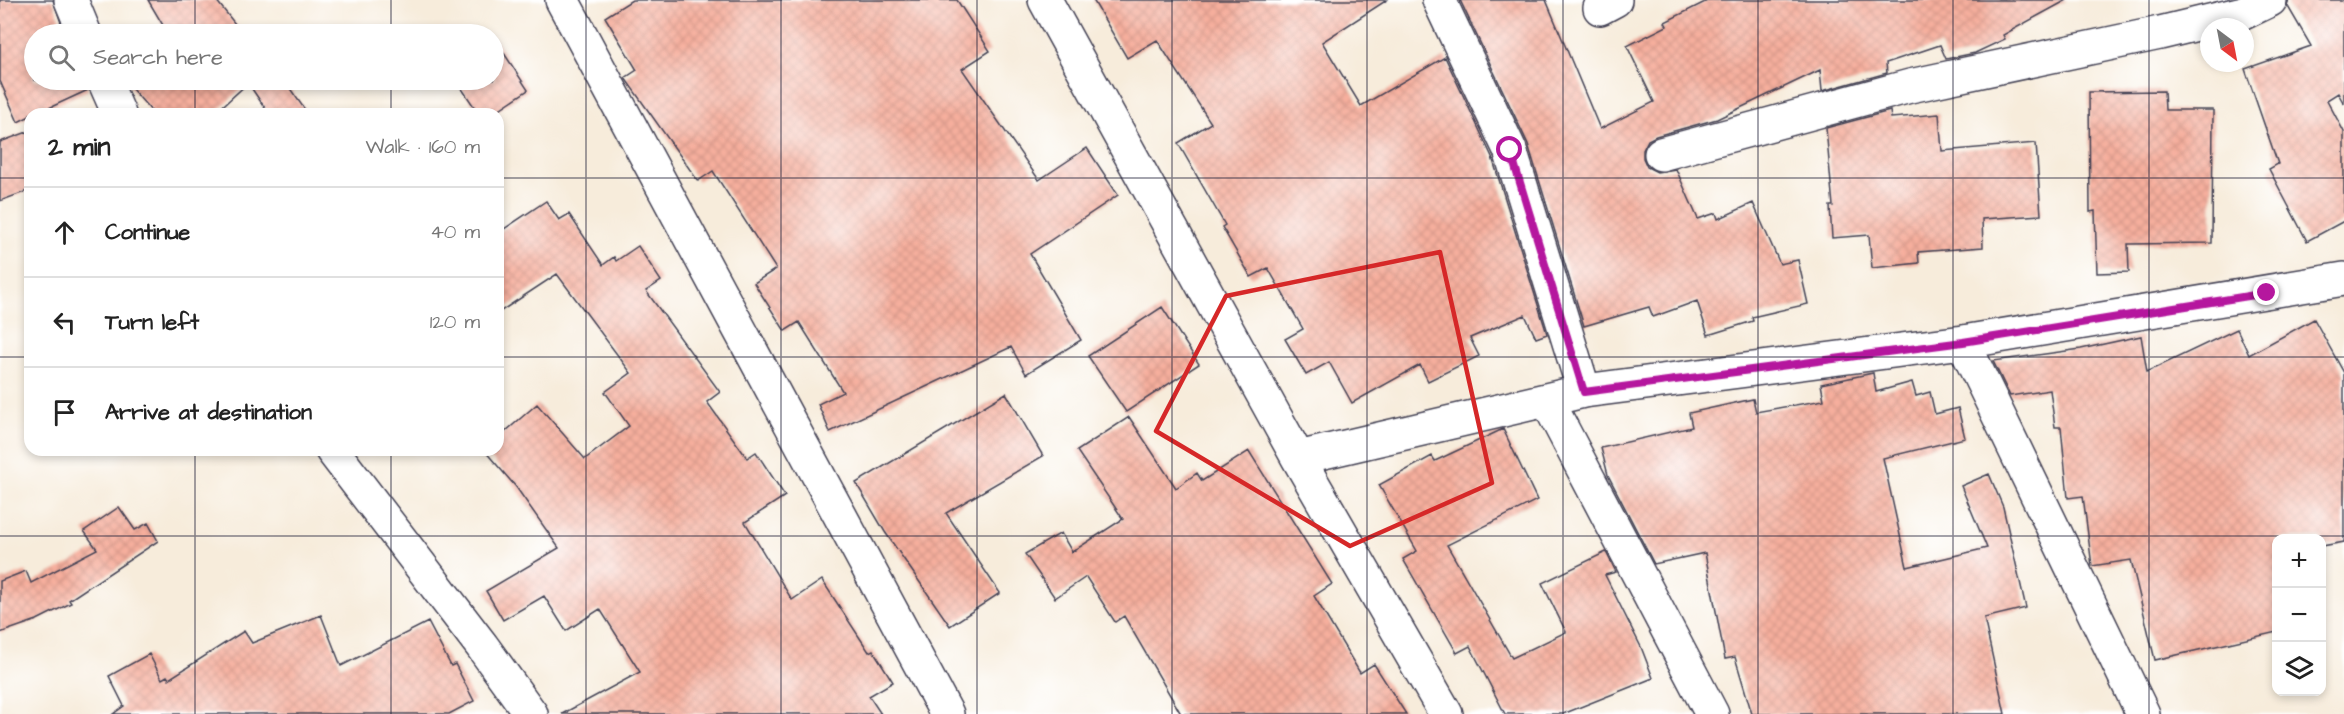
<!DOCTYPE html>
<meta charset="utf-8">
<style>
body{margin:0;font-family:"Architects Daughter",sans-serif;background:#f2f2f2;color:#222}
.controls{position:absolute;right:18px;bottom:18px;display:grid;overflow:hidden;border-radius:12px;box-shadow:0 3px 9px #0003}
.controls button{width:54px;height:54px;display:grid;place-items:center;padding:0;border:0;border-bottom:2px solid #e0e0e0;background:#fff;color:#222;font:30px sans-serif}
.compass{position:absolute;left:2200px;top:18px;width:54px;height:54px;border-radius:50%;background:#fff;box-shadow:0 3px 9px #0003;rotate:148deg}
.stop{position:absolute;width:18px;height:18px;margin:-14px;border:4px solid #b5179e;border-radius:50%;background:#fff}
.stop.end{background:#b5179e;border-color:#fff;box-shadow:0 2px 6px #0008}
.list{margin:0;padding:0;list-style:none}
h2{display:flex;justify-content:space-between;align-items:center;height:78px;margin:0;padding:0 24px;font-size:26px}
h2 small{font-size:20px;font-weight:400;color:#767676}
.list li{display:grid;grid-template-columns:39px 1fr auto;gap:18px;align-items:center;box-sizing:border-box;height:90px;padding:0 24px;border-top:2px solid #e0e0e0}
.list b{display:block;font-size:22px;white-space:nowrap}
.list em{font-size:20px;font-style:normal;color:#767676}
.icon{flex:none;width:33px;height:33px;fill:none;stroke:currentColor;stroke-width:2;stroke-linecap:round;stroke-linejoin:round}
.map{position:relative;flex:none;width:2344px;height:714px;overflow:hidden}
.search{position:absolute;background:#fff;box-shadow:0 3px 9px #0003;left:24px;top:24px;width:480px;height:66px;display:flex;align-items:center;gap:15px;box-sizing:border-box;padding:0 21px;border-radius:33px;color:#767676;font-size:22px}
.panel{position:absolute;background:#fff;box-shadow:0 3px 9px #0003;left:24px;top:108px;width:480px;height:348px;border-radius:18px}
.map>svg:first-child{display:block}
.building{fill:url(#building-cross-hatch)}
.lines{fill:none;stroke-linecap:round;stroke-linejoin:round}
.street-casing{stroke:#424053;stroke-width:36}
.street{stroke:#fff;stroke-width:33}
.route{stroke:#b5179e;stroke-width:8}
.marked{fill:none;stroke:#d62828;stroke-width:4.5;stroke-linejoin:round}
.grid{fill:none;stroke:#22223b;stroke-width:1.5;stroke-opacity:0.55}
</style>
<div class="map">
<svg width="2344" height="714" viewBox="0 0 2344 714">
<defs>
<pattern id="building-cross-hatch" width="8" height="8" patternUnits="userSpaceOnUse" patternTransform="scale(1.5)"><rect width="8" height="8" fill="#f6af9d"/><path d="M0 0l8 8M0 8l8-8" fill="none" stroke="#d39688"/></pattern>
</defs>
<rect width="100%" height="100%" fill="#fff"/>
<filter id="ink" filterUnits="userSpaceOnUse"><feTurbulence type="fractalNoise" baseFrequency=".0167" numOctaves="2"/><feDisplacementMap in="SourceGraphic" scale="12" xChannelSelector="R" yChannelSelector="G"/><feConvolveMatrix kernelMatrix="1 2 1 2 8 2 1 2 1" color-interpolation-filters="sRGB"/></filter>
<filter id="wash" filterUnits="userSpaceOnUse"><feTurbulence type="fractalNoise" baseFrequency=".008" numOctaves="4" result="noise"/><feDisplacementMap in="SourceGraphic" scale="24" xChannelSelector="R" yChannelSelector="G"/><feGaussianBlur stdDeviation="1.35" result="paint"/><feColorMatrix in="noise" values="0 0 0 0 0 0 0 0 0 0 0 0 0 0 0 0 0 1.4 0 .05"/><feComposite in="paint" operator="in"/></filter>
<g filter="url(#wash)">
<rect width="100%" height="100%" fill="#f7ecdb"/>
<g id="blocks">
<path class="building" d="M0,0H53L65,34H34V80H86L88,90L36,114H30V116L18,122L0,81Z
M148,0H216L243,34H164L167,32Z
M632,0H957L990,51L962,69L1039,180L1087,148L1118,195L1030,254L1081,340L1026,374L1011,347L830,432L818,404L843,392L799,322L785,331L754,283L776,269L713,171L698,181L625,78L637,70L605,17Z
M1093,0H1387L1322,42L1361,106L1445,57L1492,157L1547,334L1536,338L1525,315L1470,338L1479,356L1428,381L1420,365L1352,403L1329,362L1306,375L1285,339L1303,329L1268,268L1251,277L1222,227L1225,225L1178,143L1211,123L1157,40L1127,58Z
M1460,0H1546L1600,129L1654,102L1627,46L1667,26L1665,22L1709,0H2067L2003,35L2005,39L1975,53L1946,59L1940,45L1886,63L1887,73L1822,91L1820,70L1717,119L1656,136L1648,140L1643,150V158L1647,167L1657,172L1676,169L1698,219L1716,213L1718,219L1753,203L1780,264L1798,260L1808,304L1752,317L1753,321L1708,335L1697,301L1653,317L1649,307L1584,326L1528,144Z
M2289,0H2344V104L2338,93L2327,100L2344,132V221L2307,241L2269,169L2278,164L2245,69L2311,46L2287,5Z
M494,38L528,90L492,114H479L456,80H494Z
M124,80H284L308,114H269L248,83L214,114H154Z
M2164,91L2165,110H2213L2212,243L2128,244L2129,272L2097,273L2095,211L2090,212L2089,92Z
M1890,111L1891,118L1939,114L1942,151L2036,143L2041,215L1982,219L1983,247L1918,252L1919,263L1872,268L1869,235L1832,238L1830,206H1833L1826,128Z
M30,131V190L0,201V142Z
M546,201L559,220L569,214L603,265L614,257L616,261L638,246L661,281L646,291L720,392L707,402L747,458L756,452L785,496L745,522L792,600L822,580L869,652L873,650L893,682L869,696L881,714H562L640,672L600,609L566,631L544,596L503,620L486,591L559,548L516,487L484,450H498V438L537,404L585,459L629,426L605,392L631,373L557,274L498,313V233Z
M1162,307L1199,364L1126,412L1088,356Z
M2314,319L2344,373V542L2322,546V538H2277V632L2155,660L2131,560L2092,566L2083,496L2068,498L2061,427H2055L2050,390L2010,396L1993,361L2081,349L2141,336L2147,372L2237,329L2249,355Z
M1873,373L1876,392L1912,382L1916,396L1930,392L1935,414L1958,408L1965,438L1883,458L1907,567L1987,548L1961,486L1989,474L2003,507L2026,608L1984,618L2005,714H1752L1735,657L1725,659L1705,553L1654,564L1608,475L1601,448L1692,427L1689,413L1753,399L1756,412L1824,400L1821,384Z
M1006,393L1043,456L946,513L1000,593L950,626L885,532L856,483Z
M1129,417L1176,488L1197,473L1202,481L1249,451L1332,584L1314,596L1360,673L1374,664L1406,714H1181L1124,616L1115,622L1086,577L1055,598L1025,554L1061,533L1072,552L1123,519L1077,451Z
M1503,429L1537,500L1447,545L1512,658L1566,632L1542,583L1606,552L1616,572L1605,575L1641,647L1653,678L1563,714H1505L1470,646L1457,653L1403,559L1417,551L1379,485L1432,456L1435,461Z
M119,507L135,530L148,523L158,541L69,600L71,603L37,620L0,633V581L26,571L31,583L97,549L84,531Z
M321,615L341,666L428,622L451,666L455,664L474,701L449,714H113L124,706L109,676L149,654L162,679L167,676L169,679L244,631L252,643Z"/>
</g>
</g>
<g filter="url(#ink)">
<use href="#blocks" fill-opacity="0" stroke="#424053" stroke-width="1.5"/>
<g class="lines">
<defs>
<path id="street" d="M71,0L85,34
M562,0L947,714
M1045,0L1298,458L1446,714
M1439,0L1510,150L1584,391
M1600,8L1615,0
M104,80L119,114
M1661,154L1910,86L2160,33L2243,13L2270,0
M1963,342L2143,714
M1547,400L1712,714
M332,450L482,646L531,714
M1298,458L1584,391L1963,342L2344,279"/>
</defs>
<use href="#street" class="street-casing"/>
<use href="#street" class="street"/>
</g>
</g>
<g class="lines" filter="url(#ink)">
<path class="route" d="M1510,150L1584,392L1963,342L2267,293"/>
</g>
<path class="marked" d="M1440,252L1492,483L1350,546L1156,431L1226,296Z"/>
<path class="grid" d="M195,0V34M391,0V34M586,0V714M781,0V714M977,0V714M1172,0V714M1367,0V714M1563,0V714M1758,0V714M1953,0V714M2149,0V714M195,80V114M391,80V114M0,178H30M498,178H2344M0,357H30M498,357H2344M195,450V714M391,450V714M0,536H2344"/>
</svg>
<div class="controls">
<button>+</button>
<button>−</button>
<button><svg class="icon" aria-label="layers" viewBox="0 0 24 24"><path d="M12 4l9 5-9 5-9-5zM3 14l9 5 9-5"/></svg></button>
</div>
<svg class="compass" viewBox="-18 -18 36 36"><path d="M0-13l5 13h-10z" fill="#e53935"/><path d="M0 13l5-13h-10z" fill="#767676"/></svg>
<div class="stop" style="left:1510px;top:150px"></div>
<div class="stop end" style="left:2267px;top:293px"></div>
<div class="search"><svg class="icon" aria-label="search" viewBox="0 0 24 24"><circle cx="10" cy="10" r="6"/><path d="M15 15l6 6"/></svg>Search here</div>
<section class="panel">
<h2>2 min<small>Walk · 160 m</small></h2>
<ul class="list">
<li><svg class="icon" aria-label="ahead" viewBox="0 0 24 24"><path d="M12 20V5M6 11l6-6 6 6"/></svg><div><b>Continue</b></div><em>40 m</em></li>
<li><svg class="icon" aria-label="left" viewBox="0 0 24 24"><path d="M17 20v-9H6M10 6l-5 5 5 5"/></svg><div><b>Turn left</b></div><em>120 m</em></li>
<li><svg class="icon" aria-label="arrive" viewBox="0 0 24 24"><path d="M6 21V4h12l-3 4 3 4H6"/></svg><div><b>Arrive at destination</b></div></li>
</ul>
</section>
</div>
